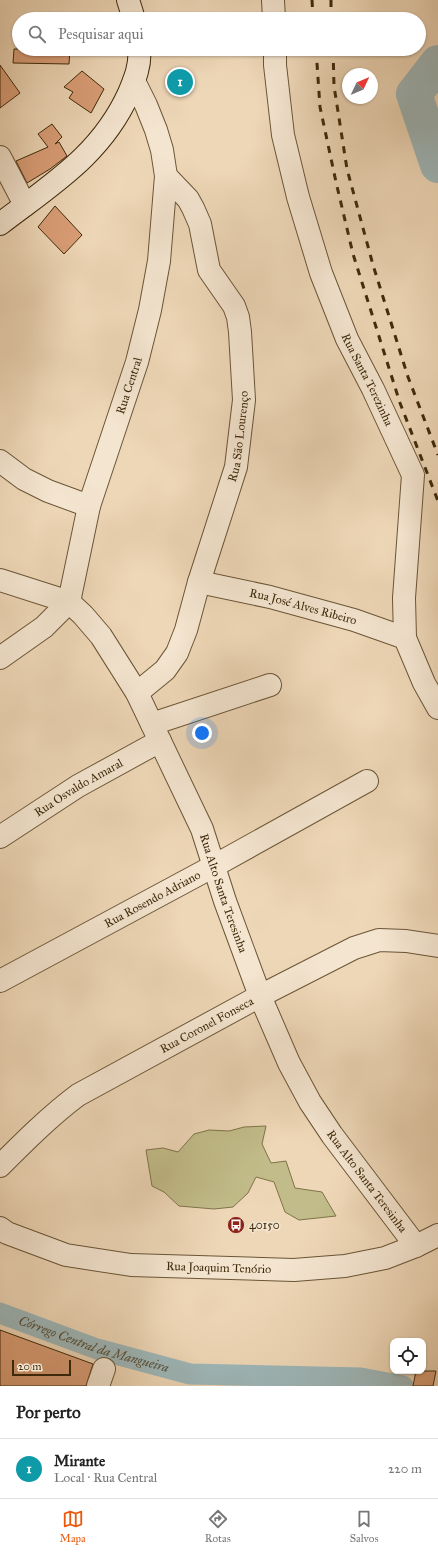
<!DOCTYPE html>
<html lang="pt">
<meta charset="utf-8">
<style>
body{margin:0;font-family:"IM FELL Great Primer",serif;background:#f2f2f2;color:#222}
.controls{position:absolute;right:12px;bottom:12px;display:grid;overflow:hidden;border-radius:8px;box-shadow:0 1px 3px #0004}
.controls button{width:36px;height:36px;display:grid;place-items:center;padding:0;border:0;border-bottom:1px solid #e0e0e0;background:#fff;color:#222;font:20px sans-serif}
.compass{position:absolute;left:342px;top:68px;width:36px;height:36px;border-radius:50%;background:#fff;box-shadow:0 1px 3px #0004;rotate:46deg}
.scale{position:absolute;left:12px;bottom:10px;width:59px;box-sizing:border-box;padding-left:4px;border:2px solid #3e2a0b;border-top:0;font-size:11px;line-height:14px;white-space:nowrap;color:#3e2a0b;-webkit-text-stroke:3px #f4e5d0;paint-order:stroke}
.you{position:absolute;left:202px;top:733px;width:14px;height:14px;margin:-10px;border:3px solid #fff;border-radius:50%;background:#1a73e8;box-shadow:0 0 0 6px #1a73e833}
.badge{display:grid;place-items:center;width:26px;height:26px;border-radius:50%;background:#ea580c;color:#fff;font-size:13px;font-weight:700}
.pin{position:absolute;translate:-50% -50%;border:2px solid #fff;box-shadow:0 1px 4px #0006}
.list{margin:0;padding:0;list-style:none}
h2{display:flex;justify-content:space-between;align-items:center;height:52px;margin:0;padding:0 16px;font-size:17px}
h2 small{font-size:13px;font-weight:400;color:#767676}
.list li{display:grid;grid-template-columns:26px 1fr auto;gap:12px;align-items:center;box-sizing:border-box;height:60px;padding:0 16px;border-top:1px solid #e0e0e0}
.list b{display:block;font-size:15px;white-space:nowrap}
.list p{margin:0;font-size:13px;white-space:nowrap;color:#767676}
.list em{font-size:13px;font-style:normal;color:#767676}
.icon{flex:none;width:22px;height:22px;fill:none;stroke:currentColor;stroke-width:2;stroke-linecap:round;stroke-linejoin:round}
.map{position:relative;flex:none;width:438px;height:1386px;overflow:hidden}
.search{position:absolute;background:#fff;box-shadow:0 1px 3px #0004;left:12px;right:12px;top:12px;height:44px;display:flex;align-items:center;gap:10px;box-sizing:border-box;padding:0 14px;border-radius:22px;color:#767676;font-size:15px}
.sheet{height:112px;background:#fff}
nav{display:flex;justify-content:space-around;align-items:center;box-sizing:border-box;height:56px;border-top:1px solid #e0e0e0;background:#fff;font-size:11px;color:#767676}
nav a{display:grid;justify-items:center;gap:2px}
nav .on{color:#ea580c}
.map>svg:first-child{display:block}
.green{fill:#c1bc89;stroke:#80734a}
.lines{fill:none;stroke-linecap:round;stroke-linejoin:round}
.canal{stroke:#9eb7b9;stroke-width:21}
.river{stroke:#9eb7b9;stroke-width:36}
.building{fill:#da9e77;stroke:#3e2a0b}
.minor-casing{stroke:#6a5536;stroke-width:24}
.tertiary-casing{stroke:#6a5536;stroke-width:24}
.secondary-casing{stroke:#3e2a0b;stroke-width:24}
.minor{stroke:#f4e5d0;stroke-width:22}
.tertiary{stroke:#f4e5d0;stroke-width:22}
.secondary{stroke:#f4e5d0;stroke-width:22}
.rail{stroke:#3e2a0b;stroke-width:3;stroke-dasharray:7 7;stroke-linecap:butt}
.labels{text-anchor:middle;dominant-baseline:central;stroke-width:3;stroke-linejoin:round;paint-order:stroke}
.street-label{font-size:12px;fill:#3e2a0b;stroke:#f4e5d0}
.poi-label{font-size:12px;fill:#3e2a0b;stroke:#f4e5d0;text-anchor:start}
.water-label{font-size:13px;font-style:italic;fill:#564d36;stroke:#f4e5d0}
</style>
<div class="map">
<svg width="438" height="1386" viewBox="0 0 438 1386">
<rect width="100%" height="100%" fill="#eed7b7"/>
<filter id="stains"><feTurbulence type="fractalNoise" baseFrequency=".005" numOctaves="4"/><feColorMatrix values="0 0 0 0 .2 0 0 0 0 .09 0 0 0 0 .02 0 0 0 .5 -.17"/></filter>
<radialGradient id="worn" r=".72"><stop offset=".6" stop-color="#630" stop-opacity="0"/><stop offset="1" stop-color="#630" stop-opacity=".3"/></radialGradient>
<path class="green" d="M266,1126L262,1144L271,1163L286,1161L295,1188L322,1192L336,1216L299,1220L285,1212L274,1182L256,1177L248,1193L233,1207L214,1209L179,1206L164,1192L152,1186L146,1150L163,1148L178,1152L194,1134L209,1130L229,1131L244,1127Z"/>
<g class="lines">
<path class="canal" id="s1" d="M0,1313L97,1349L190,1374L361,1378L403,1386"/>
<path class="river" d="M438,63L414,94L438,165"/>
</g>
<path class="building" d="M14,49H70L69,64L13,63Z
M0,65L20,93L0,108Z
M82,71L104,89L91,113L69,98L73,92L64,87Z
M52,124L62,137L55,144L59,142L67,156L50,169L27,183L16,161L48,147L38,134Z
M55,206L82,235L64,254L38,227Z
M0,1330L93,1364L86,1386H0Z
M416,1371H436L433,1386H413Z"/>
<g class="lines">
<defs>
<g id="minor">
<path d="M273,0L274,19"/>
<path id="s2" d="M275,49V65L283,135L298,197L321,273L347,339L373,389L413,475L404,598L405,638L424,683L438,708"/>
<path d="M0,157L25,205"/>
<path d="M0,461L24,479L48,491L89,506"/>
<path id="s3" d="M0,580L69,602L83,615L101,636L137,693L202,829L225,901L260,996L289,1063L310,1102L332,1135L416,1246"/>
<path id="s4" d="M199,582L270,597L354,620L405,638"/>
<path id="s5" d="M0,658L44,627L69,602L89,506L137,362L150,310L159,261L166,176L162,150L156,130L146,105L134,81"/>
<path id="s6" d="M137,693L165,670L177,653L186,630L199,582L236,467L244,400L240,332L238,317L234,306L209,270L200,224L193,208L188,199L166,176"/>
<path d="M152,724L270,685"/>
<path id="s7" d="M0,837L78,786L160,741"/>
<path id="s8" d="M0,981L214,866L367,781"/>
<path id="s9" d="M0,1166C25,1141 50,1116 78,1095L260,996L354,948L379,940L406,941L438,946"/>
<path d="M98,1386L104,1369"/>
</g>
<g id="tertiary">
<path id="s10" d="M0,1228L7,1233L66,1255L131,1265L294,1270L345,1266L385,1258L416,1246L438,1235"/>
</g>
<path id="secondary" d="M128,0L134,19
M0,224C52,184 101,155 129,93C135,79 141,64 139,49"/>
</defs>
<use href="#minor" class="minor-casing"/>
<use href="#tertiary" class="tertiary-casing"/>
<use href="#secondary" class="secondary-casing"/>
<use href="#minor" class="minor"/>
<use href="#tertiary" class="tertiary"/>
<use href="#secondary" class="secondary"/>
<path class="rail" d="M312,0L313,19
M331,0V19
M316,49L320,107L336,182L353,254L400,403L438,501
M333,49L334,86L347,169L373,265L408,377L438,455"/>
</g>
<defs>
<symbol id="bus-disc" viewBox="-11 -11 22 22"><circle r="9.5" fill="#8f2418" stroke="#f4e5d0"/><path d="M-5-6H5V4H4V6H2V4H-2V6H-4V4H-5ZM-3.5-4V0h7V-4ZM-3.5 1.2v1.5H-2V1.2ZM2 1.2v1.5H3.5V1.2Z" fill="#fff"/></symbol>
</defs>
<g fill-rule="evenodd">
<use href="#bus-disc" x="226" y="1215" width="20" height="20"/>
</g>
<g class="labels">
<g class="street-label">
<text stroke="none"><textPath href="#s2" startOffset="346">Rua Santa Terezinha</textPath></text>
<text stroke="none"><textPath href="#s5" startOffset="314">Rua Central</textPath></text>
<text stroke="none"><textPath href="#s6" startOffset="283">Rua São Lourenço</textPath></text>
<text stroke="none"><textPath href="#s4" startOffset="107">Rua José Alves Ribeiro</textPath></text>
<text stroke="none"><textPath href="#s7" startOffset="93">Rua Osvaldo Amaral</textPath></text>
<text stroke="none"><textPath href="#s3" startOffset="405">Rua Alto Santa Teresinha</textPath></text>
<text stroke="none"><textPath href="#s8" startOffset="173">Rua Rosendo Adriano</textPath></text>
<text stroke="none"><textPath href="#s9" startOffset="252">Rua Coronel Fonseca</textPath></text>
<text stroke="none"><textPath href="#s3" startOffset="729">Rua Alto Santa Teresinha</textPath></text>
<text stroke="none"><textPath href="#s10" startOffset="225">Rua Joaquim Tenório</textPath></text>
</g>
<g class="poi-label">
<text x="249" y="1225">40150</text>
</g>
<g class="water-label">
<text stroke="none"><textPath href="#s1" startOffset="99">Córrego Central da Mangueira</textPath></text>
</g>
</g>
<rect width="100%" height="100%" filter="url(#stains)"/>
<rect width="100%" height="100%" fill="url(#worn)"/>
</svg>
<div class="controls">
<button><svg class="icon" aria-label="locate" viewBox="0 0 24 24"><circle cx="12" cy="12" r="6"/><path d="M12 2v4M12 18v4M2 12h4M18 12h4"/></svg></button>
</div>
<svg class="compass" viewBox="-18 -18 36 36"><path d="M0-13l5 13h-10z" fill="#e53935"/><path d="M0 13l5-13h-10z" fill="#767676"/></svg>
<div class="scale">20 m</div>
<div class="you"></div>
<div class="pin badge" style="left:180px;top:82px;background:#0f9aa8">1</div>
<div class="search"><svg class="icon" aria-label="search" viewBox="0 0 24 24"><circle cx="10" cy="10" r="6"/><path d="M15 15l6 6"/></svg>Pesquisar aqui</div>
</div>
<section class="sheet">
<h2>Por perto<small></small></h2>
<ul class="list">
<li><span class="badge" style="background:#0f9aa8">1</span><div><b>Mirante</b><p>Local · Rua Central</p></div><em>220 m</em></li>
</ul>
</section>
<nav>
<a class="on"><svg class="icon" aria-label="map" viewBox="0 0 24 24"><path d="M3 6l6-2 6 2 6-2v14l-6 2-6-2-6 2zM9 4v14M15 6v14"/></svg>Mapa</a>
<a><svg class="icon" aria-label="directions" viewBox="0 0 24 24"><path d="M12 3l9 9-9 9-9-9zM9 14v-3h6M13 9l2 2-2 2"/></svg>Rotas</a>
<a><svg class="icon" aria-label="saved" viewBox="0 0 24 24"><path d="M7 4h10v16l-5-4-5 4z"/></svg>Salvos</a>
</nav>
